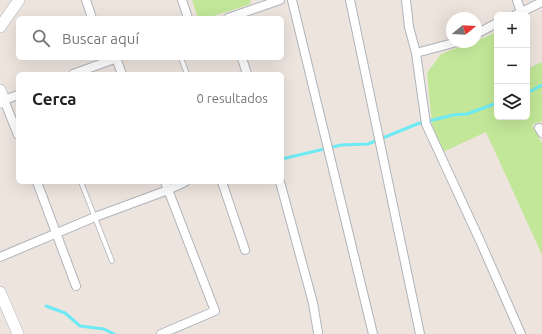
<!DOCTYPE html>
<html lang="es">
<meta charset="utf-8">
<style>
body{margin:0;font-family:Ubuntu,sans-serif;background:#f2f2f2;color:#222}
.controls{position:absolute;right:12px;top:12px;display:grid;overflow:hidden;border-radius:6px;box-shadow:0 4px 16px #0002}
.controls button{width:36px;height:36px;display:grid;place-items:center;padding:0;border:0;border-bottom:1px solid #e0e0e0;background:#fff;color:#222;font:20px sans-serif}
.compass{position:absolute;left:446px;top:12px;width:36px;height:36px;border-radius:50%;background:#fff;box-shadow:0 4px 16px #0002;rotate:72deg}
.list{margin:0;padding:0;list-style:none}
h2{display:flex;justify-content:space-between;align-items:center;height:52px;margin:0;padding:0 16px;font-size:17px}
h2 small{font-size:13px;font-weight:400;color:#767676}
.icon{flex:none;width:22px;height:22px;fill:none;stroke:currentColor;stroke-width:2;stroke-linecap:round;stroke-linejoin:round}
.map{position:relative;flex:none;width:542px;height:334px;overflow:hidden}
.search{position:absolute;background:#fff;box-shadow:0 4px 16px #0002;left:16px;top:16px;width:268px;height:44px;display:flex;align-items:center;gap:10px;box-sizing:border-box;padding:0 14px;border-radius:6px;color:#767676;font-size:15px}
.panel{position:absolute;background:#fff;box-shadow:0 4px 16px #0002;left:16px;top:72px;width:268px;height:112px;border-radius:6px}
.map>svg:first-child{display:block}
.green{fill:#c2e798}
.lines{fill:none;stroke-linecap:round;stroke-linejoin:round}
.stream{stroke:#6deaf4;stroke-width:3}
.lane-casing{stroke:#aeb4bc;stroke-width:5.5}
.street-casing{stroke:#aeb4bc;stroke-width:10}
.secondary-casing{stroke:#aeb4bc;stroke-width:12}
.lane{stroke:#fff;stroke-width:4}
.street{stroke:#fff;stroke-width:8}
.secondary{stroke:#fff;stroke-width:11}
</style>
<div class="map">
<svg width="542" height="334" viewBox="0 0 542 334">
<rect width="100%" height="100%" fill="#eee4de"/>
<path class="green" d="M192,0H250L251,4L207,18H198Z
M497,32V117H527V69L542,62V121L532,125L542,143V255L486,132L443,152L432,124L427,73L441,54L472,42H476V41Z"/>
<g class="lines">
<path class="stream" d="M527,93L542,85
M282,159L341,145L368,144L417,124L453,115L467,114L497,103
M46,306L65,313L80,326L104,329L114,334"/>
<defs>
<path id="lane" d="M181,58L187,74
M81,182L112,261"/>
<path id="street" d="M86,0L92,18
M182,0L188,18
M292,0L373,334
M350,0L420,334
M406,0L409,27L416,53L426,124L481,243L521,334
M517,0L521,12
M515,15L542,2
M228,18L280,0
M476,34L497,23
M416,53L457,42
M116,58L122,74
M242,58L247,74
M73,74L117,58
M18,95L4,100L18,135
M539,128L542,133
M37,182L76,286
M222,182L245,250
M280,182L313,303L318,333
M0,257L95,217L168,190L185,182
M161,334L215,311L165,182"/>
<path id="secondary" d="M0,27L19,0
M0,90L4,100L0,102
M0,292L18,334"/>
</defs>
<use href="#lane" class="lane-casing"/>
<use href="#street" class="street-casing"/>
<use href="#secondary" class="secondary-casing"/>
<use href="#lane" class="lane"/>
<use href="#street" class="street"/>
<use href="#secondary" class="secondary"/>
</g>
</svg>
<div class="controls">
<button>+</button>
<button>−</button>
<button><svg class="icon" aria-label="layers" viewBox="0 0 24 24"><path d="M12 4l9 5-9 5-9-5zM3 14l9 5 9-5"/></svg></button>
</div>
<svg class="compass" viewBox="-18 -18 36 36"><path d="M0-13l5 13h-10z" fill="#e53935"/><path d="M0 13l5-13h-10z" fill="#767676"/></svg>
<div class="search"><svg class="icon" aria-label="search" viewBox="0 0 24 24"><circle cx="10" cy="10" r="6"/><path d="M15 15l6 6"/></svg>Buscar aquí</div>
<section class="panel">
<h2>Cerca<small>0 resultados</small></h2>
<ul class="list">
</ul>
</section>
</div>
